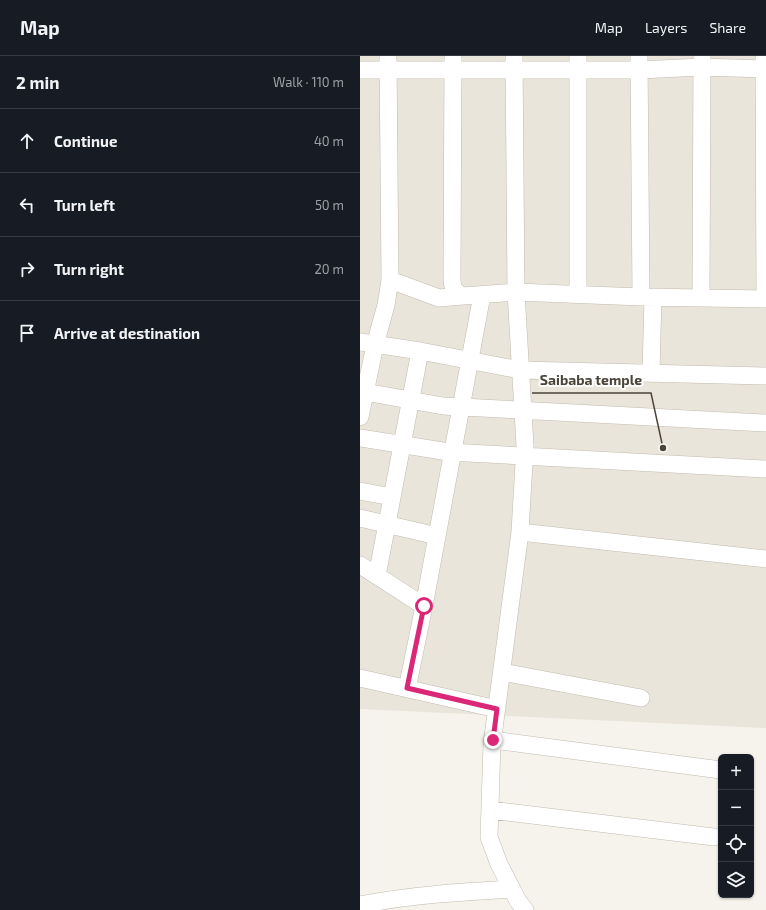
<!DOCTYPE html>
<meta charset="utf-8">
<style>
body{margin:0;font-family:"Exo 2",sans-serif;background:#242831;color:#f1f3f6}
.controls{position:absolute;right:12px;bottom:12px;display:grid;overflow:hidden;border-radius:6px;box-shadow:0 1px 3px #0004}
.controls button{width:36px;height:36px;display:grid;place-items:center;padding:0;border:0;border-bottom:1px solid #363941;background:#171b24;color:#f1f3f6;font:20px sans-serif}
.stop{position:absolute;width:12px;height:12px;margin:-9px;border:3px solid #db2777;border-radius:50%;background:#fff}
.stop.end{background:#db2777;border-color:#fff;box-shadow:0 1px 4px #0008}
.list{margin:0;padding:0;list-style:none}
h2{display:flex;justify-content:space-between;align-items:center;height:52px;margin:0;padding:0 16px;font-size:17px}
h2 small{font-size:13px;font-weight:400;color:#9ea1a6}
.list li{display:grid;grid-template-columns:26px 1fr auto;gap:12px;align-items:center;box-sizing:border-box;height:64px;padding:0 16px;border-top:1px solid #363941}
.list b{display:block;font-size:15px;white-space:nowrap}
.list em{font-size:13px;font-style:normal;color:#9ea1a6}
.icon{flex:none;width:22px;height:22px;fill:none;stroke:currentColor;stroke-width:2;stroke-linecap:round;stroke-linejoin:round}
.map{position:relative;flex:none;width:406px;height:854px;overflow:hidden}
header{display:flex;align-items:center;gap:24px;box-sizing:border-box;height:56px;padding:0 20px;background:#171b24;border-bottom:1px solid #363941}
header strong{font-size:19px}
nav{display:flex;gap:22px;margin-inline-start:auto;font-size:14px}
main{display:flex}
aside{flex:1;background:#171b24}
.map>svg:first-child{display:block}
.residential{fill:#eae5da}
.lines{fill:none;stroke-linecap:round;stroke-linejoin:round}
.minor-casing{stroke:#c2bbae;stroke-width:18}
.minor{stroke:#fff;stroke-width:17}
.route{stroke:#db2777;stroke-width:5}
.leader{fill:none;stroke:#4b4439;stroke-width:1.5}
.callout-dot{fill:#4b4439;stroke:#fff;stroke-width:1.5}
.callout-label{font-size:14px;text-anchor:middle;font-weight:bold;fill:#4b4439;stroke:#fff;stroke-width:4;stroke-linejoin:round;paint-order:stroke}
</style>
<header>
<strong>Map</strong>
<nav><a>Map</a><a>Layers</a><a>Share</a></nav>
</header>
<main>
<aside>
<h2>2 min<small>Walk · 110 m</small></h2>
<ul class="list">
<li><svg class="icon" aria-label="ahead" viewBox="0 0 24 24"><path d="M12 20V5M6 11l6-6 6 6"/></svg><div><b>Continue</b></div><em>40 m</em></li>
<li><svg class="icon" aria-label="left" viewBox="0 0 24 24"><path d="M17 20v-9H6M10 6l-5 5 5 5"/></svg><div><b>Turn left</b></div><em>50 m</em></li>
<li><svg class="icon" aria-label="right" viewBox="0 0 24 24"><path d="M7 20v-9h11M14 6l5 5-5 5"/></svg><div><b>Turn right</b></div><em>20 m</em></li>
<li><svg class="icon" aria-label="arrive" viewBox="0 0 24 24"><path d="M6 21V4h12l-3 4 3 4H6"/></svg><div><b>Arrive at destination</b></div></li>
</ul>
</aside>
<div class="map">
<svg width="406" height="854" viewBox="0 0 406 854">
<rect width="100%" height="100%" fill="#f6f3ec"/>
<path class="residential" d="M0,0H406V672L0,653Z"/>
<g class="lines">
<defs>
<path id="minor" d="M93,0L92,222C92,231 94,236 103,240L156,236L281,241L406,243
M154,0L156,236L165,390L160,476L132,688L129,781L139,808L158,845L165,854
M279,0L281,241
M404,0L405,243
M0,14H279L342,11L406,13
M30,224L79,242L103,240
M218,238V0
M341,242L342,0
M0,286L60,295L160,314L406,320
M291,317L293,241
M0,335L83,350L406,367
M0,361L15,289L26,249L30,224L28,0
M0,382L89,396L406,413
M0,435L32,441
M0,462L77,480
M160,476L406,503
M0,509L64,550
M17,520L60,295
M142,616L281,642
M0,622L137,653
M47,633L64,550L122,239
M133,684L361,714
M130,754L354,781
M0,849C50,839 101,836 152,833"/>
</defs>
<use href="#minor" class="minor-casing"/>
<use href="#minor" class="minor"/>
</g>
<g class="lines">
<path class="route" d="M64,550L47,632L137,653L133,684"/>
</g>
<path class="leader" d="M303 392L291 337H172"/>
<circle class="callout-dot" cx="303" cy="392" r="4"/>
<g class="callout-label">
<text x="231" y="329">Saibaba temple</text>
</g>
</svg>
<div class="controls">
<button>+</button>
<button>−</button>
<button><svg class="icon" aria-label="locate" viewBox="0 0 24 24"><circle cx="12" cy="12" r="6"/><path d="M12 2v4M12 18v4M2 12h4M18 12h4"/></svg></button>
<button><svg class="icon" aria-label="layers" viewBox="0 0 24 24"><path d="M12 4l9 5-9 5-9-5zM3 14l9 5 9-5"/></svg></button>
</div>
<div class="stop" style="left:64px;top:550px"></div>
<div class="stop end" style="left:133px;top:684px"></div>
</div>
</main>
